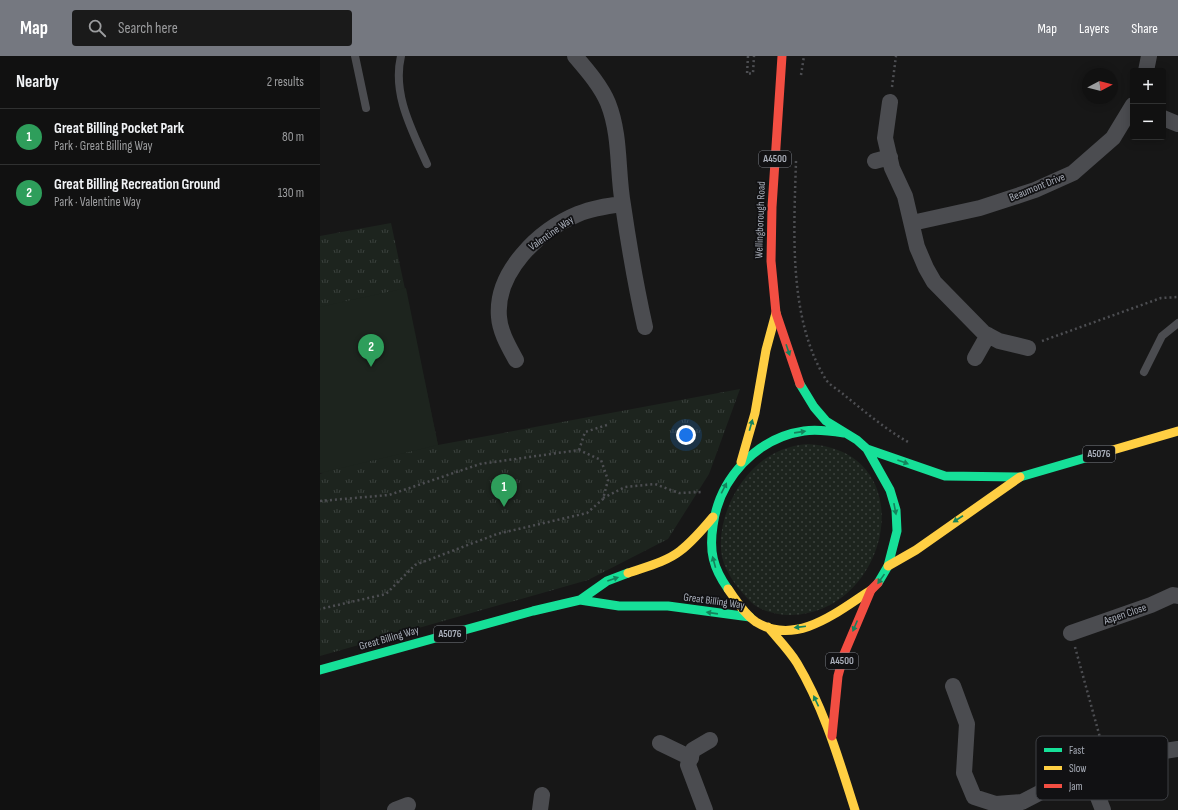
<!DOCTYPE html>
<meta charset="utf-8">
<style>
body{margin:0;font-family:"Sofia Sans Condensed",sans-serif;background:#1a1a1a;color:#f1f3f6}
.controls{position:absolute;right:12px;top:12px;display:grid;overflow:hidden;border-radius:4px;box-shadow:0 2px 10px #0003}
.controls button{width:36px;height:36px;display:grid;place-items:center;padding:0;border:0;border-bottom:1px solid #303131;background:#111;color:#f1f3f6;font:20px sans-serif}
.compass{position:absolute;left:762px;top:12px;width:36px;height:36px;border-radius:50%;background:#111;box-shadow:0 2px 10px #0003;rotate:83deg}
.you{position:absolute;left:366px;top:379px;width:14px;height:14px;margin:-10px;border:3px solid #fff;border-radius:50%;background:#1a73e8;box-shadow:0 0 0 6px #1a73e833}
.badge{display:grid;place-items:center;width:26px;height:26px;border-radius:50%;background:#757880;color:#fff;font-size:13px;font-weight:700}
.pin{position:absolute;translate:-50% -33px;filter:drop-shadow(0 1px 2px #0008)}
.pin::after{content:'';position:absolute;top:21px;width:14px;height:12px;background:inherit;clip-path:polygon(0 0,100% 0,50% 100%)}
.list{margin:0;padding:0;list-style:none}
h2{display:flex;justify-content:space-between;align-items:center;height:52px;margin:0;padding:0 16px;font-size:17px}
h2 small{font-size:13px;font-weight:400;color:#9c9d9f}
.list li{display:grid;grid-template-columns:26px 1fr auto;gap:12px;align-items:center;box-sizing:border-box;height:56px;padding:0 16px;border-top:1px solid #303131}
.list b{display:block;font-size:15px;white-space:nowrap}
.list p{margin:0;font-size:13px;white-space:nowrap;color:#9c9d9f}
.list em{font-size:13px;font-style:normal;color:#9c9d9f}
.icon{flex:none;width:22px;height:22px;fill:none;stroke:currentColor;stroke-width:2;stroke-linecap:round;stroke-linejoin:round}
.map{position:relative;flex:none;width:858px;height:754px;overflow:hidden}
header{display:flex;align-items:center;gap:24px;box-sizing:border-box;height:56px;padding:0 20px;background:#757880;color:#fff}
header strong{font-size:19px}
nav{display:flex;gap:22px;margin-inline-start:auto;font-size:14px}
.search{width:280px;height:36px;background:#1a1a1a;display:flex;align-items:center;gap:10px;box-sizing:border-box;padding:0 14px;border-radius:4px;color:#9c9d9f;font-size:15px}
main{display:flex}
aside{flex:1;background:#111}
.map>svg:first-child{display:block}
.grass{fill:url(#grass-dots)}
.park{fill:url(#park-tufts)}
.garden{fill:#1d241e}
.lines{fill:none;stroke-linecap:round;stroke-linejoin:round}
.path{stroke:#4d4e52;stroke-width:2.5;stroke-dasharray:2 3;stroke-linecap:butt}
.lane{stroke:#4b4c50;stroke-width:8}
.street{stroke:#4b4c50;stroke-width:16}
.fast{stroke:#16e098;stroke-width:9}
.slow{stroke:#ffcf43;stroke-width:9}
.jam{stroke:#f24e42;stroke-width:9}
.oneway{fill:#14835c}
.labels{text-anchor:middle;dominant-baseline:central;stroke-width:3.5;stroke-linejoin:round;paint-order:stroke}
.shield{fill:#111113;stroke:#7b7e86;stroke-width:1}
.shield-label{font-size:10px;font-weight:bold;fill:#a8adb8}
.street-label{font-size:11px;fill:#a8adb8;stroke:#111113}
.key{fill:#111113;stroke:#3e4045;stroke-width:1}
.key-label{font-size:11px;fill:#a8adb8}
</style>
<header>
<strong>Map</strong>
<div class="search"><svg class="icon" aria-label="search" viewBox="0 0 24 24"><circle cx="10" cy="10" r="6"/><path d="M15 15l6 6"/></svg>Search here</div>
<nav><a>Map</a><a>Layers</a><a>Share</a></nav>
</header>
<main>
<aside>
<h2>Nearby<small>2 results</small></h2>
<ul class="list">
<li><span class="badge" style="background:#2e9e5b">1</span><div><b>Great Billing Pocket Park</b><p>Park · Great Billing Way</p></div><em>80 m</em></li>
<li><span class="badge" style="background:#2e9e5b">2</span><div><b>Great Billing Recreation Ground</b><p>Park · Valentine Way</p></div><em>130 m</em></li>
</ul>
</aside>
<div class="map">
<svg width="858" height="754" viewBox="0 0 858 754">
<defs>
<pattern id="grass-dots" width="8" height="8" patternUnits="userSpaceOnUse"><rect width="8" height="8" fill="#1d241e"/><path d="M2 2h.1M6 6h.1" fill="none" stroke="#3b413d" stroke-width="1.8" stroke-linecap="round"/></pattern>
<pattern id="park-tufts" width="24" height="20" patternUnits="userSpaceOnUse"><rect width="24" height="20" fill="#1d241e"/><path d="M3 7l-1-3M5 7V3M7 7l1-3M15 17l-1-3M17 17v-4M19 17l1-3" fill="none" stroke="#3b413d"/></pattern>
</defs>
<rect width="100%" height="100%" fill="#171717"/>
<path class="grass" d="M487,388C605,393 571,558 470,559C458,559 440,555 431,546C419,534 406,518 402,501C395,463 420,415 453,398C464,392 475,389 487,388Z"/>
<path class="park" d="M71,167L118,389L420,333L389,418L348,483L268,524L0,600V418L3,417H0V180Z"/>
<path class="garden" d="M86,232L118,389L0,417V251Z"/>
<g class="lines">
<path class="path" d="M428,0L427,18L433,17L434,0
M481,19L484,0
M572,31L576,0
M476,105C474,174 468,261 505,322C508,328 517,333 523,338C544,355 565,373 588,386
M722,285L841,242L858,241
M259,394L265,376L287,369
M283,442L305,431L335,428L359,437L382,436
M0,445L69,439L160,408L259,394L281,404L288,424L283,443L267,457L177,478L95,509L66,538L0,553
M755,591L784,696"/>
<path class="lane" d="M35,0L46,52
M81,0C72,38 92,74 107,108
M824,316L842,280L858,267"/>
<path class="street" d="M255,0C267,14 281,30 288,47C301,80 297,115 303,149C309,190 316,231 325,271
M826,15L829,0
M570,46L565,82L572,112L585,140L597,191L606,212L614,226L664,277L679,285L708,292
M843,62L858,68
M555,105L570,101
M592,167L660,152L715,134L753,117L793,82L813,49
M655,302L668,279
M196,304C189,291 180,276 179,261C175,216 219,174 258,158C272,152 287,150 302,148
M751,577L831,549L853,539L858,540
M633,630L647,668L644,717L654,741L676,748L702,746L729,732L819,699L858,693
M340,687L371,702
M769,718L783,754
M75,754L88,749
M220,754L222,739
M385,754L368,709L373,694L390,684"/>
<path class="fast" d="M480,328L494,351L506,365L537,384L547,393L570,434L576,454L577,475L568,510L558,527
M547,393L625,420L700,421L779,398
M408,533C393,512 389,495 393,470C399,423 436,382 484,375C497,373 511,375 524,377
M260,544L299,550H348L430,561
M0,614L213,555L260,544L287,525L308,517"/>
<path class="slow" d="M779,398L858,375
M421,406L435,357L446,294L456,257
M568,510L596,494L700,421
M308,517C325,511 346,506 360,495C373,485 383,473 393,461
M408,533C416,544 424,558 436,566C477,591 518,555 551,534
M448,571C457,582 469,594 477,607C504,652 519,704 535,754"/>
<path class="jam" d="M462,0L452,151L451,205L456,257L480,328
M512,680L518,620L524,598L551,534L558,527"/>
</g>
<defs><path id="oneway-solid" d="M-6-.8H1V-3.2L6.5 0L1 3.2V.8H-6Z"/></defs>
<g class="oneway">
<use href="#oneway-solid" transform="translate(468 294) rotate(71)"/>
<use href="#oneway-solid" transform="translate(431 369) rotate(-74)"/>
<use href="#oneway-solid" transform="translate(480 376) rotate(-8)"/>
<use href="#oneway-solid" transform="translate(583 406) rotate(20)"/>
<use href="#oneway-solid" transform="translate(404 432) rotate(-63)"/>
<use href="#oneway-solid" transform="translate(575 453) rotate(79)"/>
<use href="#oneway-solid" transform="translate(638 463) rotate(147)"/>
<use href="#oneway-solid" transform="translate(394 506) rotate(-105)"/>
<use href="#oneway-solid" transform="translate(293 523) rotate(-19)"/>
<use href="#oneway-solid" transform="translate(561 523) rotate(125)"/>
<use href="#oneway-solid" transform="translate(392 557) rotate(-172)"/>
<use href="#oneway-solid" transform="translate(535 570) rotate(113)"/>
<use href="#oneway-solid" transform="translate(480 571) rotate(173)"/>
<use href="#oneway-solid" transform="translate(496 645) rotate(-115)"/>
</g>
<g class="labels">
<g class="shield">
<rect x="439" y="95" width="32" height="16" rx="3"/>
<rect x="763" y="390" width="32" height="16" rx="3"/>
<rect x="114" y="570" width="32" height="16" rx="3"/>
<rect x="506" y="597" width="32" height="16" rx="3"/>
</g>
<g class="shield-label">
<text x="455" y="103">A4500</text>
<text x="779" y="398">A5076</text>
<text x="130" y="578">A5076</text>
<text x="522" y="605">A4500</text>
</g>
<g class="street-label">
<text transform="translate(717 131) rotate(-22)">Beaumont Drive</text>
<text transform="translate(440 164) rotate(-88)">Wellingborough Road</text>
<text transform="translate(231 177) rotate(-35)">Valentine Way</text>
<text transform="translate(394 545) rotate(8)">Great Billing Way</text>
<text transform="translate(805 558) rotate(-19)">Aspen Close</text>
<text transform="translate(69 582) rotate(-16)">Great Billing Way</text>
</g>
</g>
<rect x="716" y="680" width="132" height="64" rx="6" class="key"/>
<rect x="724" y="692" width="18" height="4" fill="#16e098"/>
<rect x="724" y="710" width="18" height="4" fill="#ffcf43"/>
<rect x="724" y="728" width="18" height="4" fill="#f24e42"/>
<g class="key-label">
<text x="749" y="698">Fast</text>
<text x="749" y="716">Slow</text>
<text x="749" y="734">Jam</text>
</g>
</svg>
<div class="controls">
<button>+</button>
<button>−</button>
</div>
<svg class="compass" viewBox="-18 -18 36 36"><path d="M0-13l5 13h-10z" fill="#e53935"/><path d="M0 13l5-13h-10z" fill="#9c9d9f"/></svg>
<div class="you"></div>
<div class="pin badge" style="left:184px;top:451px;background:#2e9e5b">1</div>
<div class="pin badge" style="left:51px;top:311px;background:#2e9e5b">2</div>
</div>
</main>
